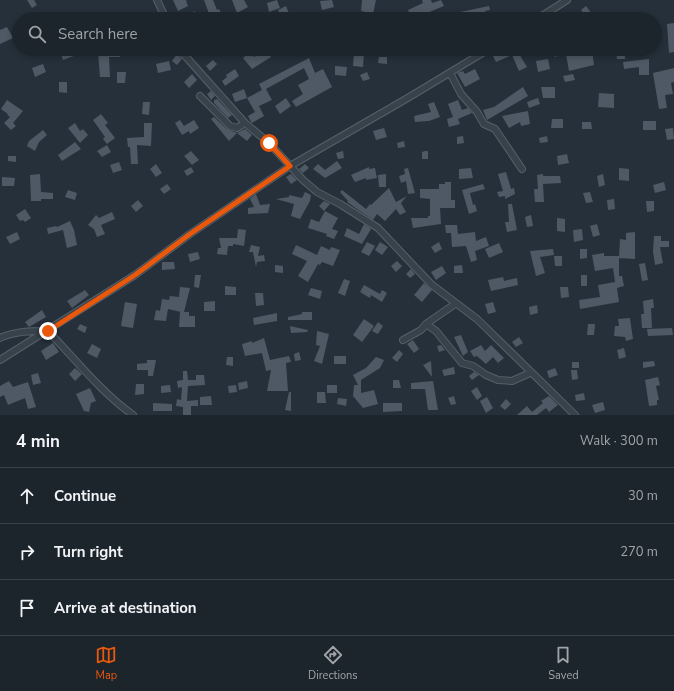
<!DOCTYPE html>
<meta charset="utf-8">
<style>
body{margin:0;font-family:"Nunito Sans",sans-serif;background:#293038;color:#f1f3f6}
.stop{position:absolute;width:12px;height:12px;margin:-9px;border:3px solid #ea580c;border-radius:50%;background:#fff}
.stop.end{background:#ea580c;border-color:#fff;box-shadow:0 1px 4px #0008}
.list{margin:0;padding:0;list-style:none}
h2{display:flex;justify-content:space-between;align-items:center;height:52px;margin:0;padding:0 16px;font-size:17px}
h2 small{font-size:13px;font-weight:400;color:#a0a4a9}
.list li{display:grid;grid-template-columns:26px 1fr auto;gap:12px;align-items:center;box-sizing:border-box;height:56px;padding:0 16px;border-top:1px solid #3a4148}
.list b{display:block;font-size:15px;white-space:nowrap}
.list em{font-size:13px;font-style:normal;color:#a0a4a9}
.icon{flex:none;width:22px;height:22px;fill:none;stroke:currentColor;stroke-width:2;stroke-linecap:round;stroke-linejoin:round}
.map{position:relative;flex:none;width:674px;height:415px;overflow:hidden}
.search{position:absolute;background:#1c242c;box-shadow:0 2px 6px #0003;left:12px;right:12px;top:12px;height:44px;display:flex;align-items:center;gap:10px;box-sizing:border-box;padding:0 14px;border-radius:22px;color:#a0a4a9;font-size:15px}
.sheet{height:220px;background:#1c242c}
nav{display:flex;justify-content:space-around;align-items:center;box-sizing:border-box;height:56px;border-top:1px solid #3a4148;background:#1c242c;font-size:11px;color:#a0a4a9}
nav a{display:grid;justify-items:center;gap:2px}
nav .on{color:#ea580c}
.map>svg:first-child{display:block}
.building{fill:#4e5965}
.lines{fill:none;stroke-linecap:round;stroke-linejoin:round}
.street-casing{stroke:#566069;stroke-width:8}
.street{stroke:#38424b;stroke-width:6}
.route{stroke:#ea580c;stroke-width:5}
</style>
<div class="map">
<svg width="674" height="415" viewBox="0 0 674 415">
<rect width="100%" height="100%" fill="#25303a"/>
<path class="building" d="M27,0H34L37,5L32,8Z
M173,0H186L188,6L178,11Z
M204,0H213L217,10L219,9L223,17L211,19Z
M232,0H244L248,7L237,13Z
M277,0L280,8L269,12L267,3Z
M332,0L334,7L322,10L320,1Z
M362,0H376L373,14L361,11Z
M422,0H431L432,3L441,0L444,6L412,19L408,10L423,3Z
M286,6L290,16L282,19L278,10Z
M489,6L490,10L485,11L486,14L476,17L475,15L462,19L460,12Z
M586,6L592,14L587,18L581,10Z
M194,11L200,16L197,19H186Z
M674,23V52L669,53L667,24Z
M7,27L13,38L0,44V30Z
M502,49H524L518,52L527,67L519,71L512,55L496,62L492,54Z
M550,49H571L555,57Z
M616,49H625V59H617Z
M72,50L74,56L63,60L61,54Z
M113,50H120V57H109L110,77H100L98,52H113Z
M267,50L271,57L252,69L243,58L250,52L254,57Z
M592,50L594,65L569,71L566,54Z
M354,52L364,53L363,67L353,66Z
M177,54L182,59L177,65L172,61Z
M379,57H387V64L378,63Z
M309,58L315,73L323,69L332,87L296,107L292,101L303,94L298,85L309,79L304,68L266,89L272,100L259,106L264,116L252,123L251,122L248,116L255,112L247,98L262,90L259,84Z
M548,59L550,69L538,72L536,61Z
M649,59V75H639V67L624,69L623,62Z
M213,60L217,64L210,71L206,66Z
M169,61L171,70L158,73L156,64Z
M43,64L46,72L35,77L32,68Z
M335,66L347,67L346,76L335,75Z
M674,68V82L671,83L673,94L665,95L667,108L659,109L653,73Z
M235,69L239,76L225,86L222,81L227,77L226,75Z
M475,69L480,79L465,87L457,73L463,71L465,74Z
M117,72H126L125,83H117Z
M367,72L370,79L363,81L360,75Z
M192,74L197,80L189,88L184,82Z
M573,74L575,80L565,82L563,76Z
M59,82H67V93L59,92Z
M523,87L528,96L487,120L483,110L494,107Z
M541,87H555V98H543Z
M244,89L247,98L235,102L232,94Z
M211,91L215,96L211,100L207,94Z
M599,93L614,94V108L598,107Z
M286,98L291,106L280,114L275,106Z
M538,98L540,104L529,108L527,102Z
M217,99L232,115L228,118L214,103V100Z
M7,100L23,111L13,123L16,126L11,130L4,123L10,117L7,115L8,114L1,109Z
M458,100L462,110L468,108L472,113L458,119L460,124L449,127L447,119L453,117L448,104Z
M143,102H150L149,115L142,114Z
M434,102L440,117L429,121L415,122L414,116L431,112L428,104Z
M528,111L530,124L521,126L520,122L509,128L502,116Z
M101,114L108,123L105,125L115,138L107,144L103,139L105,137L93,120Z
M214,117L227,129L237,133L229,141L211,119Z
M552,119H563V128H551Z
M180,120L184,126L194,120L199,128L190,134L189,131L182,135L175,123Z
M643,121H656V130H643Z
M582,122H591L592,129H582Z
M75,123L80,131L83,129L88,135L80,143L68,128Z
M144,123H152L151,146L137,145L138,164H131L130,147H128L127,138L144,137Z
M384,128L387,137L376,140L373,131Z
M673,128L674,139L667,140L665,129Z
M245,129L252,135L247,141L237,133Z
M43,130L47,135L39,142L35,151L27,146L29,141Z
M463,136L464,143L457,144V137Z
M547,136L548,142L540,143L539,138Z
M404,141L405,147L398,148L397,143Z
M75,142L81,149L62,161L58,155Z
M107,145L111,152L102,157L97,151Z
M191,151L199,160L192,165L184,156Z
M343,151L344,158L338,159L336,153Z
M425,151H428V159H422V152Z
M567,154L569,163L558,165L557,156Z
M8,156H16V162L8,161Z
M337,161L342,168L325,178L313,169L318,164L325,170Z
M119,162L122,170L113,173L110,165Z
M156,164L162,173L156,177L150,169Z
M305,164L309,168L303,173L299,169Z
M191,167L194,172L187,176L184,171Z
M369,167V169L375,168L377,178L366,180V178L355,182L351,175Z
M408,168L415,193L408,194L406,181L401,183L399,176L405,174L404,169Z
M471,168L473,178L459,179V169Z
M619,168L629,169V181L619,180Z
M506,172L511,189L514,188L515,194L505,199V196L499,197L497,192L503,191L498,174Z
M40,174L41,192L53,193V199H41V201H31L30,175Z
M291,174L297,180L291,184L286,177Z
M386,174V187H379L378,175Z
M543,174V176H560L561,183L543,184L544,202H535L534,189H538L537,175Z
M603,174L605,185L599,187L597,176Z
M2,177L15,178L14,186H2Z
M445,182H451V200H455V208H440L441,224L413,228L411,218H428V216H430V199L420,198V189H439V184H445Z
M664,182L666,190L655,193L653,185Z
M167,184L171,189L164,194L160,189Z
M483,184L485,189L470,193L473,205L475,204L477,211L469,214L462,190Z
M389,188L396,202L407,196L401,203L406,212L400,215L396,209L385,221L377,214L373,220L357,209L347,202L348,201L340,192L342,190L366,209L370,204L371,205Z
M68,190L77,193L75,200L65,197Z
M305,192L311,195L310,201L300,219L291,216L294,204L276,199L289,197V195L302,198Z
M590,192L593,202L586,203L583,193Z
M256,194L260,205L270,204L268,213L248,214V208L254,207L250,199Z
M614,199L615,209L608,210L607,200Z
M138,200L143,206L136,212L131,206Z
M324,201L330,204L324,211L319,206Z
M646,201H654V211L647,212Z
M508,204H512L517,230L507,232L505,222H509Z
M25,209L31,218L25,222L23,220L20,221L16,215Z
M325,211L338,218L332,229L338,231L334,239L326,236L327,234L308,228L311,219L319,222Z
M112,212L115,219L101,225L105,234L97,237L94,229L88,225L96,215L99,218Z
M531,215L533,226L527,227L525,217Z
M557,218L565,219V232L557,231Z
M70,221L74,230L77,245L67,248L63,230L48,234L47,228L56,226L57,227Z
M364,224L371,229L362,244L344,236L347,228L359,234Z
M597,224L600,235L593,237L590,226Z
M445,225H457L458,234L475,232L476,241L486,237L489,246L475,251L477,260L471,262L466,246L452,247L451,233H446Z
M238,229L246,230L244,246L233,244V246H228L227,255L217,254L218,248H221L219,238H237Z
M582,229L583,240L574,242L573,230Z
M17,232L20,239L10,244L6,237Z
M635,232V259L619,258L620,239L626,240V233Z
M654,236H661V241H669V247H660L663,263L655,265L653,251Z
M367,242L375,246L369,256L361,252Z
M380,242L388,247L382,255L375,250Z
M439,242L442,249L435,253L431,247Z
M499,243L503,252L489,258L485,249Z
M251,245L260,247L258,256L264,255L265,261L257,262L256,267L253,252H249Z
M296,245L317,255L321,246L330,250L331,247L340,250L333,266L322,262L320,265L318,264L308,282L298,276L307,261L292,254Z
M553,249L554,255L540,257L545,273L536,276L530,251Z
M580,249H587V258L580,259Z
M198,252L200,259L190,262L188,254Z
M604,253V256H619V276H622L624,286L617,288L619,302L580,309L579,300L600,297L598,285L615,282L613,268L595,271L592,255Z
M554,256H562V266H555Z
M397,261L402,266L396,272L391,266Z
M162,262H174L175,269L162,270Z
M645,263L648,280L642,281L639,264Z
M275,265L283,266V273L275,272Z
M462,265L463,273H454V266Z
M442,266L446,273L436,280L431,272Z
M411,269L415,274L410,278L406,274Z
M195,275H201L199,288L194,287Z
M581,275H587V286H581Z
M503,277L504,281L517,278L518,285L491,291L488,280Z
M344,279L350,281L345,296L338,293Z
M424,283L432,290L422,302L414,295Z
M364,285L380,294L382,290L387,293L382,302L371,295L370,298L360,292Z
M225,286L236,287V295H225Z
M180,287L190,288L184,312H189V316H195V327H179L180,312H181L168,309L166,321L154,320L156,310L160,311L162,299L169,300L170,296L179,297Z
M560,287H568L569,297L561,298Z
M311,288L322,291L320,299L308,295Z
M85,290L89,295L72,308L67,301Z
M255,293H263L264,305L256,306Z
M653,299L654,308H651L652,328H642L641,314H644L643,301Z
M215,301V311H204V302Z
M125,302L137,304L133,328L121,326Z
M493,302L496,312L488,314L485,304Z
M537,305L538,313L530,315L529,307Z
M42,310L46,317L29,327L25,322Z
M302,312H312V320H288V317L302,314Z
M277,313V321L254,325L253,318Z
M630,318L633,339L626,341L625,337L614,336L615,326H619L618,319Z
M364,319L374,326L362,342L353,335Z
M378,322L383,326L378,334L372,331Z
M80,324L87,327L85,333L77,329Z
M588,324H595L594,335H587Z
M290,326L308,330L307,332L291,333Z
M672,328L673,335L648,336L647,329Z
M317,331L329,334L322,364L314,361L320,346L316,345Z
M461,335L468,352L463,356L454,337Z
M519,337L523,343L516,347L512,342Z
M264,338L270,360L289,356L291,362L286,363L288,391H267L271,370L266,371L262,353L245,356L242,344L252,341V343Z
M413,340L419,349L414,353L407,344Z
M53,343L59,352L46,360L41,351Z
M92,344L101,349L97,358L87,353Z
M441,345L445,350L439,352L437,346Z
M481,345L485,351L491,345L504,358L498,363L493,357L486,364L477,356L474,357L470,351Z
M624,348L626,357L619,359L617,350Z
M399,350L403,354L397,362L392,358Z
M299,352L301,360L295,361L294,354Z
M334,356H346V364H334Z
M227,357H233V366L226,365Z
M376,357L384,360L380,368L361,380V393L374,390L378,404L363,408L353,396L354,385H358L353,375L366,368Z
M147,360H156L153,376H148V370H137V364L147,363Z
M431,361L432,377L423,365Z
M654,361L655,366L643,368V362Z
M572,362H579V368H572Z
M454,367L455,374L444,376L442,370Z
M75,368L82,374L75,381L69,374Z
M555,368L558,375L549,378L547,371Z
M571,370H577L578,379L572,380Z
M183,371H187L188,380H196V375H204L205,385L188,386L187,401L198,400V406H191V415H183V407L176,406L177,399L181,400L182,387L178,388L177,381L183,380Z
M474,372L479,375L472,380L469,376Z
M38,373L41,383L33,385L31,375Z
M658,377L660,385L656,386L659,400H657V405L649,406L645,380Z
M393,380H399L401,388H393Z
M9,381L13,387L28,382L36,407L28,409L25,398L8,405L4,395L0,397V386Z
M247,381L248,388L239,390L238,383Z
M433,381L438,410H428L425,389H411V383Z
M136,384H144V394L135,395Z
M170,385L171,392L161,393V386Z
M236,385L237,392L229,393L228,386Z
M327,385H337V393H327Z
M477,387L482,396L477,400L471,391Z
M90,388L96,401L91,403L89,412L84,411L76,394Z
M289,392H291V411L285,410Z
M317,392H325L326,403H317Z
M584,393L585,400L576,401L575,395Z
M211,396L212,405H200V397Z
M454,396L456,404L451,405L448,398Z
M549,396L558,405L549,412L546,408L537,415H517L527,406L532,412L543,403L541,401Z
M487,397L493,408L486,413L480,401Z
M338,398L347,399L346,406L337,404Z
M506,399L511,404L505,410L500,406Z
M603,402L605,410L595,413L592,405Z
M153,403L172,404V411H153Z
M383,403H402V411L383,412Z"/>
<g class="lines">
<defs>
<path id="street" d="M157,0L166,19
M537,19L567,0
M179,49L245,123L269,143L303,180L317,192L340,204L378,228L432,285L477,319L575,415
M450,73L461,94L477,112L484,124L495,129L522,169
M200,96L230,126L237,128L245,123
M455,304L426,324L436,331L462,363L473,366L486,375L498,380L512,381L530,373
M0,338C15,331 31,331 48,331C76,360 100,391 133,415
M403,340L421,330L426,324
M0,360L135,275L190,234L290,166L406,99L489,49"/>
</defs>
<use href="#street" class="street-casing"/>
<use href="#street" class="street"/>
</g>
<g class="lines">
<path class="route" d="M48,331L135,275L190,234L290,166L269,143"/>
</g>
</svg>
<div class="stop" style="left:269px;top:143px"></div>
<div class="stop end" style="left:48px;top:331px"></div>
<div class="search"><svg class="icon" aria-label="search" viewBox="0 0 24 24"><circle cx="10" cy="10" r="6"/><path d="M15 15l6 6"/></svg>Search here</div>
</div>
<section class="sheet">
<h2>4 min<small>Walk · 300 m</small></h2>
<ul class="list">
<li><svg class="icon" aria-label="ahead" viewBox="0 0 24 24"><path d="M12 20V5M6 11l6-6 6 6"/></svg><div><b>Continue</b></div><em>30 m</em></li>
<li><svg class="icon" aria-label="right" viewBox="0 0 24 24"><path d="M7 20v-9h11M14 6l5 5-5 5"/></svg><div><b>Turn right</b></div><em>270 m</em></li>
<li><svg class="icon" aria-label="arrive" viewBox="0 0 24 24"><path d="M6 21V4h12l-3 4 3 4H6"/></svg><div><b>Arrive at destination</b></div></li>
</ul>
</section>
<nav>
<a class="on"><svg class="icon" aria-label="map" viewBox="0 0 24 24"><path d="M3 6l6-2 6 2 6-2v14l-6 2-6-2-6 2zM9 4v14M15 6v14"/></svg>Map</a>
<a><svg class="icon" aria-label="directions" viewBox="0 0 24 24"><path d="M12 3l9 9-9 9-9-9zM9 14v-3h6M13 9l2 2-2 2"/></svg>Directions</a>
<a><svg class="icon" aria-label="saved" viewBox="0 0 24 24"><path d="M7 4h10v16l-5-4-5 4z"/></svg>Saved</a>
</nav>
